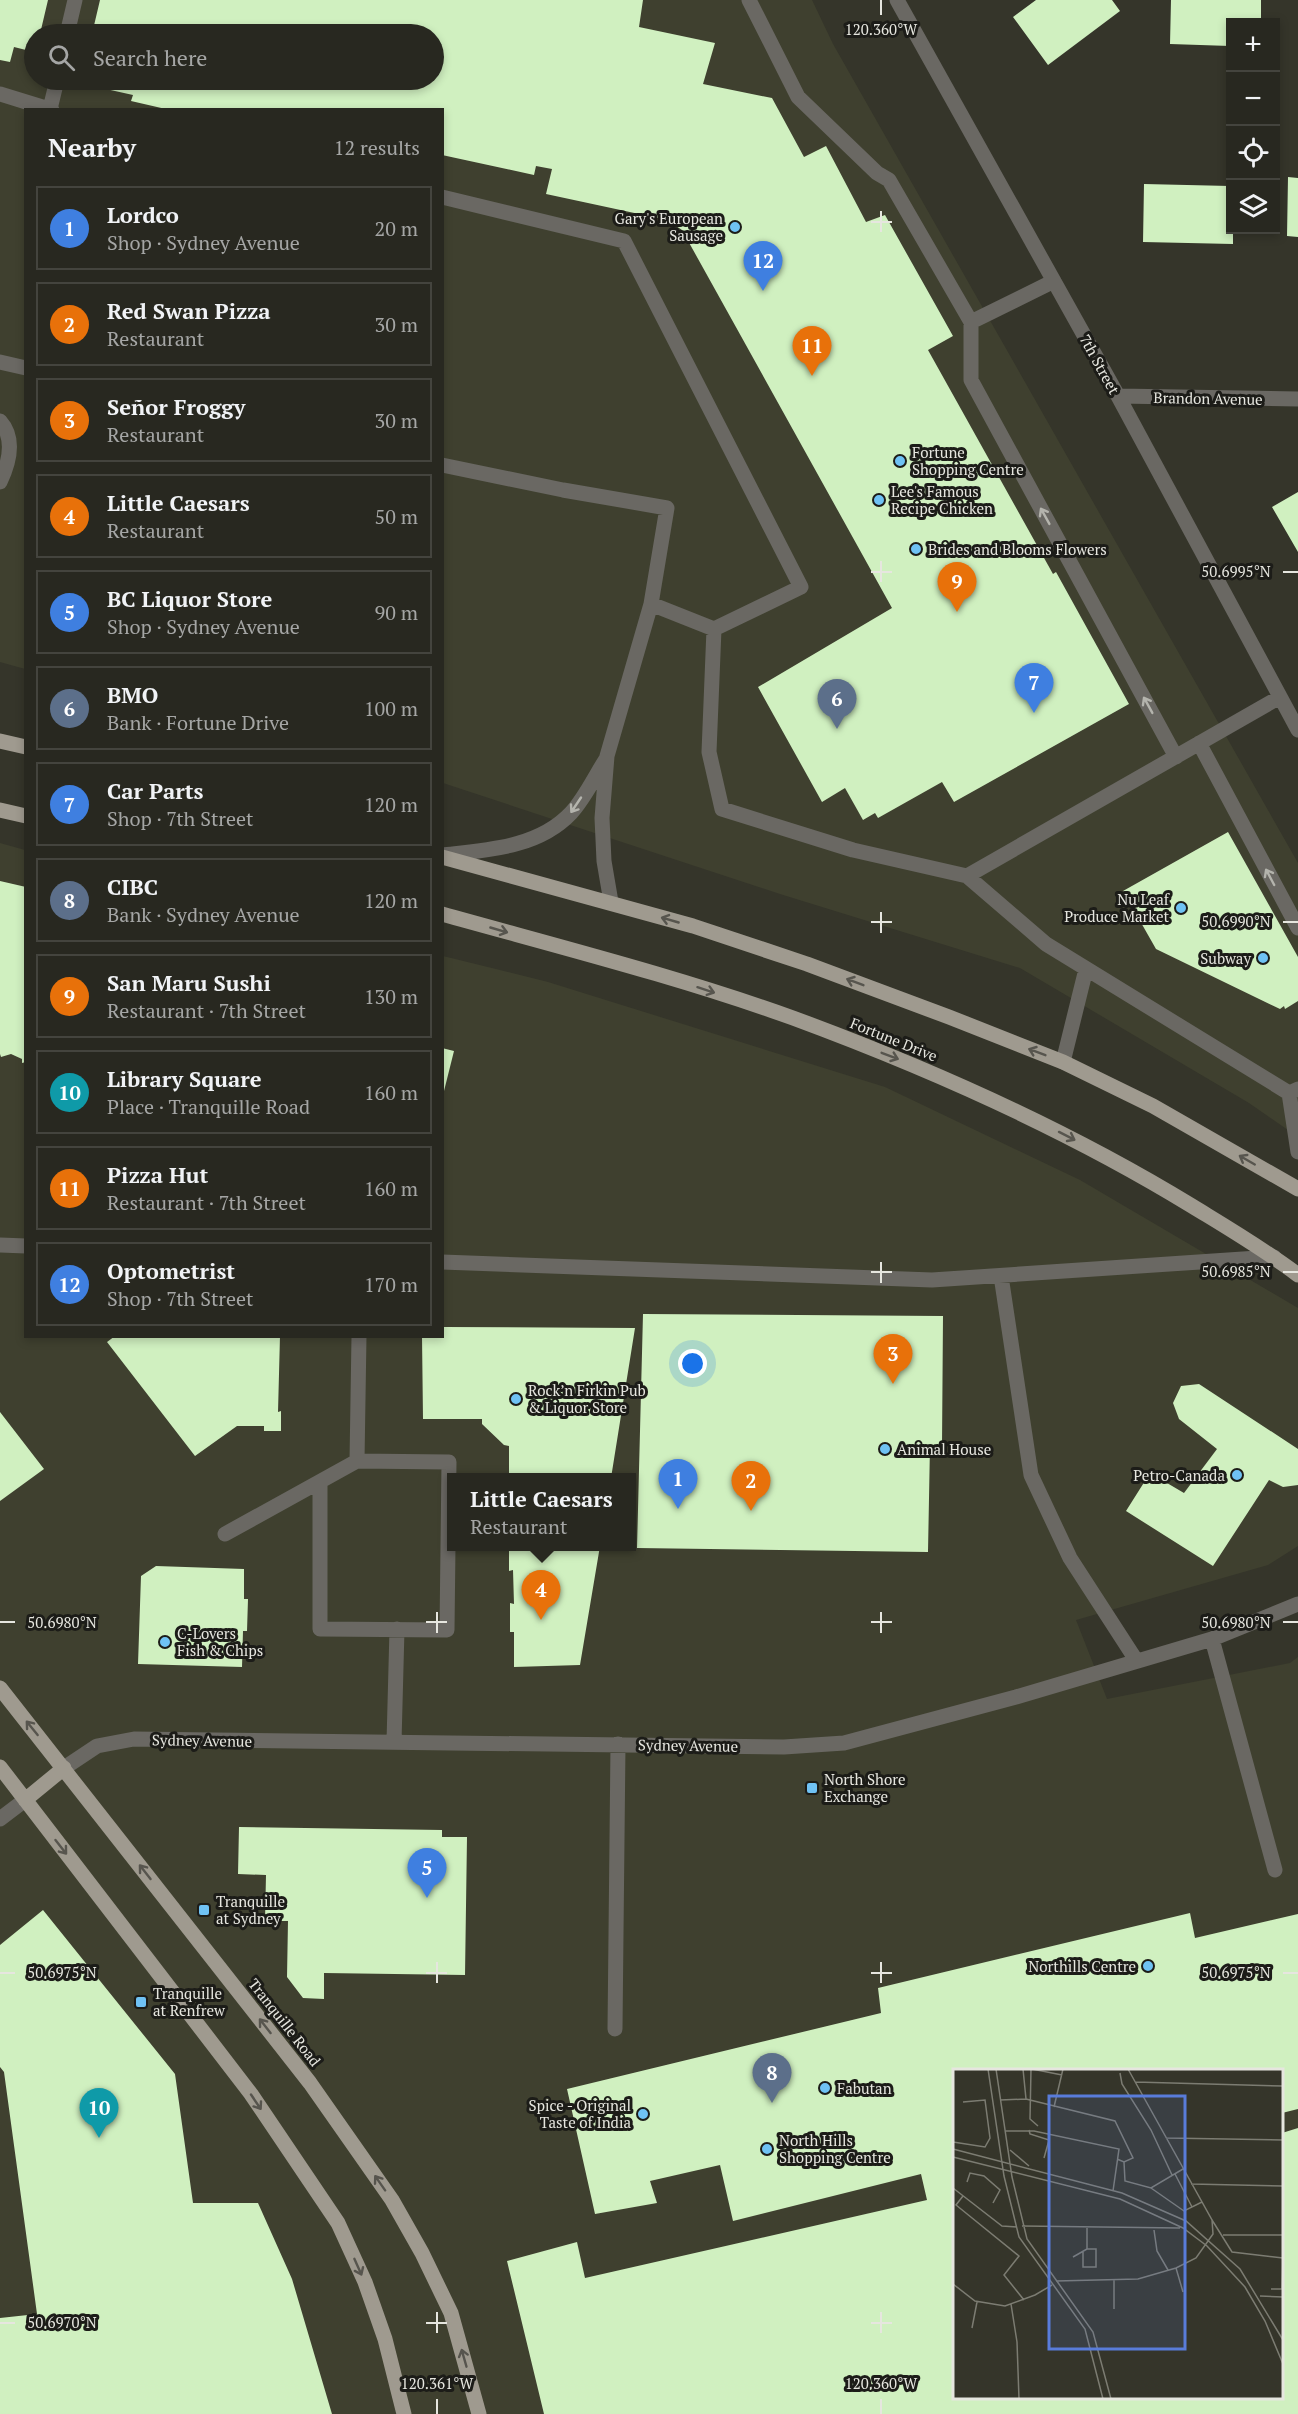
<!DOCTYPE html>
<meta charset="utf-8">
<style>
body{margin:0;font-family:"PT Serif",serif;background:#303029;color:#f1f3f6}
.controls{position:absolute;right:18px;top:18px;display:grid;overflow:hidden;border-radius:0px;box-shadow:0 3px 9px #0003}
.controls button{width:54px;height:54px;display:grid;place-items:center;padding:0;border:0;border-bottom:2px solid #44443e;background:#282820;color:#f1f3f6;font:30px sans-serif}
.you{position:absolute;left:693px;top:1364px;width:21px;height:21px;margin:-15px;border:4px solid #fff;border-radius:50%;background:#1a73e8;box-shadow:0 0 0 9px #1a73e833}
.badge{display:grid;place-items:center;width:39px;height:39px;border-radius:50%;background:#6fc2f4;color:#fff;font-size:20px;font-weight:700}
.pin{position:absolute;translate:-50% -50px;filter:drop-shadow(0 2px 3px #0008)}
.pin::after{content:'';position:absolute;top:32px;width:21px;height:18px;background:inherit;clip-path:polygon(0 0,100% 0,50% 100%)}
.popup{position:absolute;left:447px;top:1473px;width:189px;height:78px;box-sizing:border-box;display:grid;place-content:center;border-radius:0px;background:#282820;filter:drop-shadow(0 2px 4px #0005);font-size:20px;white-space:nowrap;color:#a5a6a5}
.popup b{font-size:22px;color:#f1f3f6}
.popup::after{content:'';position:absolute;left:50%;top:100%;margin-left:-12px;border:12px solid transparent;border-top-color:#282820}
.list{margin:0;padding:0;list-style:none}
h2{display:flex;justify-content:space-between;align-items:center;height:78px;margin:0;padding:0 24px;font-size:26px}
h2 small{font-size:20px;font-weight:400;color:#a5a6a5}
.list li{display:grid;grid-template-columns:39px 1fr auto;gap:18px;align-items:center;box-sizing:border-box;height:84px;margin:0 12px 12px;padding:0 12px;border:2px solid #44443e;border-radius:0px}
.list b{display:block;font-size:22px;white-space:nowrap}
.list p{margin:0;font-size:20px;white-space:nowrap;color:#a5a6a5}
.list em{font-size:20px;font-style:normal;color:#a5a6a5}
.icon{flex:none;width:33px;height:33px;fill:none;stroke:currentColor;stroke-width:2;stroke-linecap:round;stroke-linejoin:round}
.map{position:relative;flex:none;width:1298px;height:2414px;overflow:hidden}
.search{position:absolute;background:#282820;box-shadow:0 3px 9px #0003;left:24px;top:24px;width:420px;height:66px;display:flex;align-items:center;gap:15px;box-sizing:border-box;padding:0 21px;border-radius:33px;color:#a5a6a5;font-size:22px}
.panel{position:absolute;background:#282820;box-shadow:0 3px 9px #0003;left:24px;top:108px;width:420px;height:1230px;border-radius:0px}
.map>svg:first-child{display:block}
.built{fill:#3f402f;fill-rule:evenodd}
.building{fill:#d0f0c0}
.lines{fill:none;stroke-linecap:round;stroke-linejoin:round}
.minor{stroke:#6a6863;stroke-width:15}
.major{stroke:#9f9a8f;stroke-width:15}
.oneway{stroke:#b4b4ad}
.oneway2{stroke:#57554e}
.ticks{fill:none;stroke:#e6e6df;stroke-width:2}
.poi-dot{fill:#6fc2f4;stroke:#1c1c18;stroke-width:2}
.labels{text-anchor:middle;dominant-baseline:central;stroke-width:6;stroke-linejoin:round;paint-order:stroke}
.poi-label{font-size:15px;fill:#e6e6df;stroke:#1c1c18;text-anchor:start}
.street-label{font-size:15px;fill:#e6e6df;stroke:#1c1c18}
.inset-road{fill:none;stroke:#7c7c72;stroke-width:1.5}
.view{fill:#597cda;fill-opacity:0.15;stroke:#597cda;stroke-width:3}
.inset-edge{fill:none;stroke:#e6e6df;stroke-width:3}
.ticks-label{font-size:15px;text-anchor:middle;fill:#e6e6df;stroke:#1c1c18;stroke-width:6;stroke-linejoin:round;paint-order:stroke}
</style>
<div class="map">
<svg width="1298" height="2414" viewBox="0 0 1298 2414">
<rect width="100%" height="100%" fill="#35352a"/>
<path class="built" d="M0,0H812L833,44L1298,863V1137L1249,1103L1020,968L780,894L443,783L442,110H26L25,669L0,662ZM34,34H434V80H34Z
M0,843L25,850L26,1336H442L443,956L548,982L885,1087L1080,1180L1298,1308V1546L1268,1565L1076,1620L1107,1699L1290,1663L1298,1657V2414H0ZM451,1478H631V1546H451ZM954,2070H1282V2398H954Z"/>
<path class="building" d="M0,0H48L40,34H34V52L14,47L10,62L0,60Z
M100,0H643L639,27L715,43L703,84L772,98L804,157L826,146L866,222L885,215L953,336L928,350L1053,574L1056,572L1129,704L954,802L942,782L878,818L875,813L863,820L845,788L822,802L758,687L892,608L682,230L667,220L546,194L552,169L536,166L534,175L442,155V110H170L131,101L133,95L97,87L98,80H434V34H92Z
M1036,0H1112L1120,11L1048,65L1013,17Z
M1171,0H1261V22H1230V46L1170,44Z
M1288,177L1298,178V237L1287,236Z
M1144,184L1230,186V230H1233V244L1143,242Z
M1298,492V552L1272,507Z
M1228,832L1298,957V1001L1285,1009L1284,1006L1280,1009L1156,949L1123,891Z
M0,881L26,887V1062L22,1063V1059L11,1054L1,1057L0,1054Z
M442,1048L454,1051L443,1095H442Z
M643,1314L943,1316L942,1445H930L928,1552L637,1548Z
M442,1327L635,1328L611,1478H509V1446L504,1445L482,1424V1419H423L422,1336H442Z
M115,1336H280L278,1412L281,1411V1431H264V1426H237L195,1456L107,1342Z
M1199,1384L1298,1449V1485L1283,1487L1269,1480L1213,1566L1126,1511L1150,1473L1184,1493L1217,1449L1179,1419L1173,1403L1181,1386Z
M0,1412L44,1469L0,1501Z
M509,1546H600L580,1665L514,1667V1632H510V1603L514,1604L513,1570L509,1571Z
M156,1566L244,1569V1599H248L247,1631H243L242,1667L138,1664L141,1576Z
M239,1827L442,1830V1837H467L465,1975L324,1973V1999L303,1998L287,1977L288,1921H265L266,1875L238,1874Z
M43,1910L175,2074L193,2203H258L292,2279L332,2414H0V2318L37,2314L4,2072L0,2067V1945Z
M1190,1913L1195,1938L1298,1914V2109L1282,2113V2070H954V2398H1282V2133L1298,2128V2414H544L507,2261L577,2242L585,2278L927,2200L921,2174L733,2221L720,2165L650,2181L657,2203L595,2214L567,2089L881,2013L878,1988Z"/>
<g class="lines">
<path class="minor" d="M749,0L798,97L877,173L889,180L971,322V380L1176,757
M897,0L1118,396L1298,730
M67,34L75,0
M0,94L52,110
M50,109L57,80
M442,197L624,241L801,587L714,629L651,604
M971,322L1054,281
M0,362L26,368
M1118,396L1298,399
M0,421C16,439 9,463 0,482
M442,465L563,490L667,508L651,604L607,756L602,818L604,861L611,902
M714,629L709,752L722,809L853,850L967,876L1280,697
M1199,743L1298,928
M442,855C487,850 538,848 571,813C585,798 595,776 606,759
M967,876L1046,944L1289,1093L1298,1089
M1063,1062L1086,969
M1289,1093L1298,1152
M0,1245L26,1246
M442,1262L932,1280L1274,1257
M1001,1276L1031,1475L1070,1558L1136,1660
M320,1482V1629L447,1630L449,1462L357,1461
M225,1534L357,1461L359,1336
M1212,1639L1275,1870
M394,1742L397,1629
M64,1768L97,1746L134,1739L784,1747L844,1743L1016,1697L1212,1639L1298,1604
M0,1819L25,1800
M615,2029L618,1744"/>
<path class="major" d="M0,741L26,747
M0,810L26,816
M442,857L693,926L807,964L949,1017L1063,1062L1153,1106L1298,1189
M442,914C560,947 679,977 793,1018C931,1069 1066,1129 1192,1206C1228,1228 1264,1249 1298,1275
M0,1688L310,2083L392,2200L422,2253L451,2313L479,2414
M0,1767L251,2094L338,2223L365,2282L385,2339L404,2414
M25,1800L64,1768"/>
</g>
<defs><path id="oneway-shaft" d="M-6 0H5M1.5-3L5.5 0L1.5 3" fill="none" stroke-width="1.6" stroke-linecap="round" stroke-linejoin="round" transform="scale(1.5)"/></defs>
<g class="oneway">
<use href="#oneway-shaft" transform="translate(1045 516) rotate(-119)"/>
<use href="#oneway-shaft" transform="translate(1148 705) rotate(-119)"/>
<use href="#oneway-shaft" transform="translate(576 805) rotate(124)"/>
<use href="#oneway-shaft" transform="translate(1270 877) rotate(-118)"/>
</g>
<g class="oneway2">
<use href="#oneway-shaft" transform="translate(670 920) rotate(-164)"/>
<use href="#oneway-shaft" transform="translate(499 930) rotate(16)"/>
<use href="#oneway-shaft" transform="translate(855 982) rotate(-159)"/>
<use href="#oneway-shaft" transform="translate(706 990) rotate(18)"/>
<use href="#oneway-shaft" transform="translate(1037 1052) rotate(-159)"/>
<use href="#oneway-shaft" transform="translate(890 1056) rotate(21)"/>
<use href="#oneway-shaft" transform="translate(1067 1136) rotate(27)"/>
<use href="#oneway-shaft" transform="translate(1247 1160) rotate(-150)"/>
<use href="#oneway-shaft" transform="translate(32 1728) rotate(-129)"/>
<use href="#oneway-shaft" transform="translate(61 1847) rotate(52)"/>
<use href="#oneway-shaft" transform="translate(145 1872) rotate(-128)"/>
<use href="#oneway-shaft" transform="translate(265 2026) rotate(-128)"/>
<use href="#oneway-shaft" transform="translate(256 2102) rotate(56)"/>
<use href="#oneway-shaft" transform="translate(380 2183) rotate(-125)"/>
<use href="#oneway-shaft" transform="translate(358 2267) rotate(66)"/>
<use href="#oneway-shaft" transform="translate(464 2358) rotate(-106)"/>
</g>
<path class="ticks" d="M881,0V15M881,211V232M871,222H892M881,561V582M871,572H892M1283,572H1298M881,912V933M871,922H892M1283,922H1298M881,1262V1283M871,1272H892M1283,1272H1298M437,1612V1633M881,1612V1633M0,1622H15M426,1622H447M871,1622H892M1283,1622H1298M437,1962V1983M881,1962V1983M0,1973H15M426,1973H447M871,1973H892M1283,1973H1298M437,2312V2333M881,2312V2333M0,2323H15M426,2323H447M871,2323H892M437,2399V2414M881,2399V2414"/>
<g class="poi-dot">
<circle cx="735" cy="227" r="6"/>
<circle cx="900" cy="461" r="6"/>
<circle cx="879" cy="500" r="6"/>
<circle cx="916" cy="549" r="6"/>
<circle cx="1181" cy="908" r="6"/>
<circle cx="1263" cy="958" r="6"/>
<circle cx="516" cy="1399" r="6"/>
<circle cx="885" cy="1449" r="6"/>
<circle cx="1237" cy="1475" r="6"/>
<circle cx="165" cy="1642" r="6"/>
<rect x="806" y="1782" width="12" height="12" rx="3"/>
<rect x="198" y="1904" width="12" height="12" rx="3"/>
<circle cx="1148" cy="1966" r="6"/>
<rect x="135" y="1996" width="12" height="12" rx="3"/>
<circle cx="825" cy="2088" r="6"/>
<circle cx="643" cy="2114" r="6"/>
<circle cx="767" cy="2149" r="6"/>
</g>
<g class="labels">
<g class="poi-label">
<text x="723" y="218" text-anchor="end">Gary's European<tspan x="723" dy="17">Sausage</tspan></text>
<text x="912" y="452">Fortune<tspan x="912" dy="17">Shopping Centre</tspan></text>
<text x="891" y="491">Lee's Famous<tspan x="891" dy="17">Recipe Chicken</tspan></text>
<text x="928" y="549">Brides and Blooms Flowers</text>
<text x="1169" y="899" text-anchor="end">Nu Leaf<tspan x="1169" dy="17">Produce Market</tspan></text>
<text x="1251" y="958" text-anchor="end">Subway</text>
<text x="528" y="1390">Rock’n Firkin Pub<tspan x="528" dy="17">&amp; Liquor Store</tspan></text>
<text x="897" y="1449">Animal House</text>
<text x="1225" y="1475" text-anchor="end">Petro-Canada</text>
<text x="177" y="1633">C-Lovers<tspan x="177" dy="17">Fish &amp; Chips</tspan></text>
<text x="824" y="1779">North Shore<tspan x="824" dy="17">Exchange</tspan></text>
<text x="216" y="1901">Tranquille<tspan x="216" dy="17">at Sydney</tspan></text>
<text x="1136" y="1966" text-anchor="end">Northills Centre</text>
<text x="153" y="1993">Tranquille<tspan x="153" dy="17">at Renfrew</tspan></text>
<text x="837" y="2088">Fabutan</text>
<text x="631" y="2105" text-anchor="end">Spice - Original<tspan x="631" dy="17">Taste of India</tspan></text>
<text x="779" y="2140">North Hills<tspan x="779" dy="17">Shopping Centre</tspan></text>
</g>
<g class="street-label">
<text transform="translate(1100 364) rotate(61)">7th Street</text>
<text transform="translate(1208 398) rotate(1)">Brandon Avenue</text>
<text transform="translate(894 1039) rotate(22)">Fortune Drive</text>
<text transform="translate(202 1740) rotate(1)">Sydney Avenue</text>
<text transform="translate(688 1745) rotate(1)">Sydney Avenue</text>
<text transform="translate(285 2022) rotate(52)">Tranquille Road</text>
</g>
</g>
<g transform="translate(953 2069)">
<rect width="330" height="330" fill="#35352a"/>
<path class="inset-road" d="M35,0L51,107L66,168L132,260L150,330M43,0L59,108L74,170L140,263L158,330M70,0L73,30M78,0L77,50L85,57M79,0L109,6M167,4L169,15L198,61L219,106M182,13L330,17M47,31L73,30L162,52L180,89L171,93L164,90M101,38L110,0M76,61L77,65L96,71L91,89M52,62H81L166,80L160,122M213,69L330,71M0,73L32,78L37,69L32,31L10,33M0,80L169,124L233,152L287,200L330,271M57,81L76,97M0,88L167,130L230,159L254,177L292,218L312,252L330,295M171,93L172,112L198,119L230,100M222,105L239,138M14,113L17,104L31,107L47,121L40,134M238,115L330,117M0,119L49,157L64,158M198,119L231,142L249,133M10,127L3,136L66,187L51,206L71,231M259,151L279,183L330,189M69,157L227,159M201,161L204,182L215,201M270,166H330M130,182V198H143V180H134M120,188L134,180V159M223,199L230,223M103,212L185,210L223,199L243,189L260,165L259,151L175,0M0,215L22,232L52,237L82,226L99,216M318,220H329L330,189M307,227L330,228M58,235L64,273L66,330M161,240V210M19,259L24,233"/>
<path class="view" d="M96,27H232V280H96Z"/>
<rect width="330" height="330" class="inset-edge"/>
</g>
<g class="ticks-label">
<text x="881" y="35">120.360°W</text>
<text x="1236" y="577">50.6995°N</text>
<text x="1236" y="927">50.6990°N</text>
<text x="1236" y="1277">50.6985°N</text>
<text x="62" y="1628">50.6980°N</text>
<text x="1236" y="1628">50.6980°N</text>
<text x="62" y="1978">50.6975°N</text>
<text x="1236" y="1978">50.6975°N</text>
<text x="62" y="2328">50.6970°N</text>
<text x="437" y="2389">120.361°W</text>
<text x="881" y="2389">120.360°W</text>
</g>
</svg>
<div class="controls">
<button>+</button>
<button>−</button>
<button><svg class="icon" aria-label="locate" viewBox="0 0 24 24"><circle cx="12" cy="12" r="6"/><path d="M12 2v4M12 18v4M2 12h4M18 12h4"/></svg></button>
<button><svg class="icon" aria-label="layers" viewBox="0 0 24 24"><path d="M12 4l9 5-9 5-9-5zM3 14l9 5 9-5"/></svg></button>
</div>
<div class="you"></div>
<div class="pin badge" style="left:678px;top:1509px;background:#3f7fe0">1</div>
<div class="pin badge" style="left:751px;top:1511px;background:#e8710a">2</div>
<div class="pin badge" style="left:893px;top:1384px;background:#e8710a">3</div>
<div class="pin badge" style="left:541px;top:1620px;background:#e8710a">4</div>
<div class="popup"><b>Little Caesars</b>Restaurant</div>
<div class="pin badge" style="left:427px;top:1898px;background:#3f7fe0">5</div>
<div class="pin badge" style="left:837px;top:729px;background:#5c6f8a">6</div>
<div class="pin badge" style="left:1034px;top:713px;background:#3f7fe0">7</div>
<div class="pin badge" style="left:772px;top:2103px;background:#5c6f8a">8</div>
<div class="pin badge" style="left:957px;top:612px;background:#e8710a">9</div>
<div class="pin badge" style="left:99px;top:2138px;background:#0f9aa8">10</div>
<div class="pin badge" style="left:812px;top:376px;background:#e8710a">11</div>
<div class="pin badge" style="left:763px;top:291px;background:#3f7fe0">12</div>
<div class="search"><svg class="icon" aria-label="search" viewBox="0 0 24 24"><circle cx="10" cy="10" r="6"/><path d="M15 15l6 6"/></svg>Search here</div>
<section class="panel">
<h2>Nearby<small>12 results</small></h2>
<ul class="list">
<li><span class="badge" style="background:#3f7fe0">1</span><div><b>Lordco</b><p>Shop · Sydney Avenue</p></div><em>20 m</em></li>
<li><span class="badge" style="background:#e8710a">2</span><div><b>Red Swan Pizza</b><p>Restaurant</p></div><em>30 m</em></li>
<li><span class="badge" style="background:#e8710a">3</span><div><b>Señor Froggy</b><p>Restaurant</p></div><em>30 m</em></li>
<li><span class="badge" style="background:#e8710a">4</span><div><b>Little Caesars</b><p>Restaurant</p></div><em>50 m</em></li>
<li><span class="badge" style="background:#3f7fe0">5</span><div><b>BC Liquor Store</b><p>Shop · Sydney Avenue</p></div><em>90 m</em></li>
<li><span class="badge" style="background:#5c6f8a">6</span><div><b>BMO</b><p>Bank · Fortune Drive</p></div><em>100 m</em></li>
<li><span class="badge" style="background:#3f7fe0">7</span><div><b>Car Parts</b><p>Shop · 7th Street</p></div><em>120 m</em></li>
<li><span class="badge" style="background:#5c6f8a">8</span><div><b>CIBC</b><p>Bank · Sydney Avenue</p></div><em>120 m</em></li>
<li><span class="badge" style="background:#e8710a">9</span><div><b>San Maru Sushi</b><p>Restaurant · 7th Street</p></div><em>130 m</em></li>
<li><span class="badge" style="background:#0f9aa8">10</span><div><b>Library Square</b><p>Place · Tranquille Road</p></div><em>160 m</em></li>
<li><span class="badge" style="background:#e8710a">11</span><div><b>Pizza Hut</b><p>Restaurant · 7th Street</p></div><em>160 m</em></li>
<li><span class="badge" style="background:#3f7fe0">12</span><div><b>Optometrist</b><p>Shop · 7th Street</p></div><em>170 m</em></li>
</ul>
</section>
</div>
